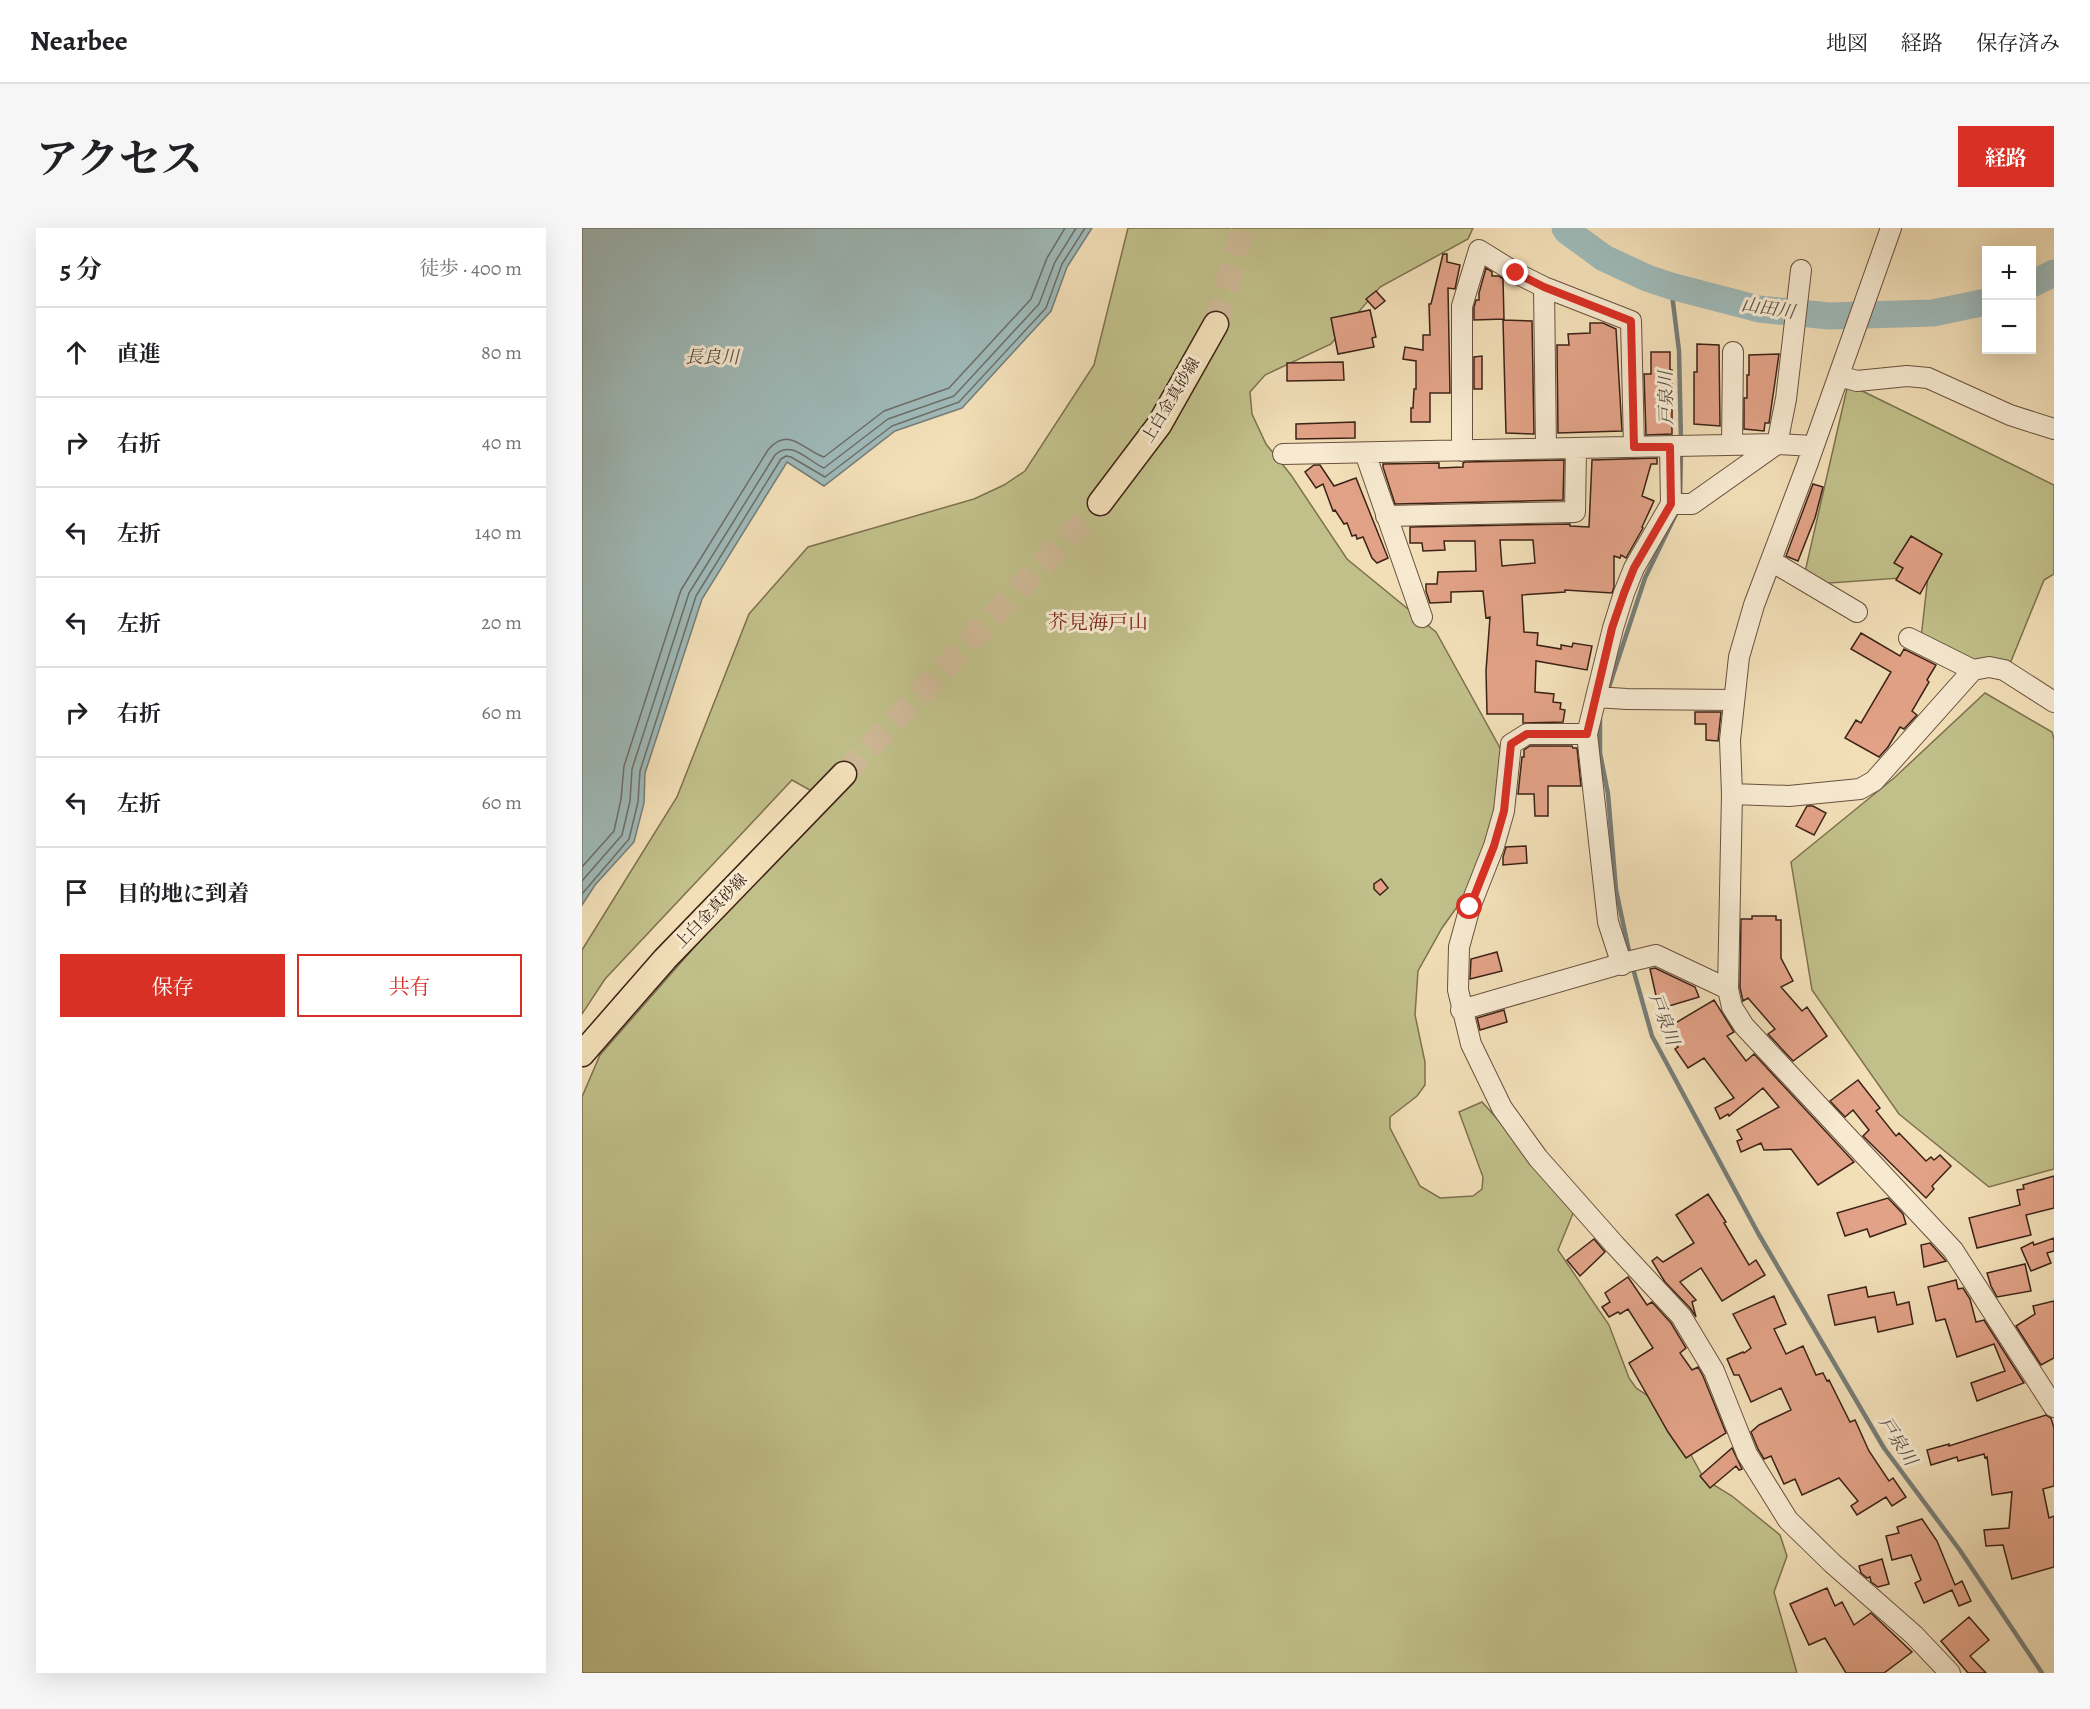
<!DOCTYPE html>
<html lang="ja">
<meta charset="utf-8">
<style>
body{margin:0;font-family:Alegreya,"Noto Serif JP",serif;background:#f6f6f6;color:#202124}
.controls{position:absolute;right:18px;top:18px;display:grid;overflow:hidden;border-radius:0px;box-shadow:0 6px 24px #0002}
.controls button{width:54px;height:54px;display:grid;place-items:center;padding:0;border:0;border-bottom:2px solid #e0e0e0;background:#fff;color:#202124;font:30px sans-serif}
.stop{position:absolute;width:18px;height:18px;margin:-14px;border:4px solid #d93025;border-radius:50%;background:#fff}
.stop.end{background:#d93025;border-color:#fff;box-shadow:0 2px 6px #0008}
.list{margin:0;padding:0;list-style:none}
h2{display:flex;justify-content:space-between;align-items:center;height:78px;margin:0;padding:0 24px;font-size:26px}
h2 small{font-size:20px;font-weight:400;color:#757577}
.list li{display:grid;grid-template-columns:39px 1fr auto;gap:18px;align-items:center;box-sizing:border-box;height:90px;padding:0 24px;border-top:2px solid #e0e0e0}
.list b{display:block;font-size:22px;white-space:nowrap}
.list em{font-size:20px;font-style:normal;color:#757577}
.actions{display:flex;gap:12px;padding:18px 24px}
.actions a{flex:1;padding:14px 0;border:2px solid #d93025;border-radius:0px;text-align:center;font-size:21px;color:#d93025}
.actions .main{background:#d93025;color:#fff}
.icon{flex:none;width:33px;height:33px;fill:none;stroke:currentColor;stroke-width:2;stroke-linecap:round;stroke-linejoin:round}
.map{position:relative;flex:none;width:1472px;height:1445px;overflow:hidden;border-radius:0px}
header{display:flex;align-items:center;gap:36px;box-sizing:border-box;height:84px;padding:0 30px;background:#fff;border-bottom:2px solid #e0e0e0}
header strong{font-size:28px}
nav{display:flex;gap:33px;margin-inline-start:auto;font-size:21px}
.intro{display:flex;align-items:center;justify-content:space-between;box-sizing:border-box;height:144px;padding:0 36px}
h1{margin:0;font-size:42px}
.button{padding:15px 27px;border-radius:0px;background:#d93025;color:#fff;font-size:21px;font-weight:700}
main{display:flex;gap:36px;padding:0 36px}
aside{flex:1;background:#fff;border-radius:0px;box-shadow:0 6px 24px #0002}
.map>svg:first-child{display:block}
.green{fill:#c1c08a;stroke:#7e7150;stroke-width:1.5}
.water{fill:#9fbab9;stroke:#777d78;stroke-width:1.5}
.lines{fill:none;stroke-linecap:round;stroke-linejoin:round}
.shore{stroke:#6e6e68;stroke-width:1.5}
.stream{stroke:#777d78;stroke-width:4.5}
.river{stroke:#9fbab9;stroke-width:27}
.building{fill:#e2a287;stroke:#3c2216;stroke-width:1.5;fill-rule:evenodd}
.major-tunnel{stroke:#ceb998;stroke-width:24;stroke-dasharray:24 12;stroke-linecap:butt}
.minor-casing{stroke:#6a513e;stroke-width:22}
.major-casing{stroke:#3c2216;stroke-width:27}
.minor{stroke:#f7ead1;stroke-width:20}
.major{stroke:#f2dfb8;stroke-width:24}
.route{stroke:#d93025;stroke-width:8}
.labels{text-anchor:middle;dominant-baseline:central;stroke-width:6;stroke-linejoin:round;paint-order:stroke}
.street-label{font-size:16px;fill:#3c2216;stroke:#f7ead1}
.water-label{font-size:18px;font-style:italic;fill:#5a5047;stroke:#f7ead1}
.quarter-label{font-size:20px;fill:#7a1f14;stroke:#f7ead1}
</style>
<header>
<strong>Nearbee</strong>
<nav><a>地図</a><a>経路</a><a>保存済み</a></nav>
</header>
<div class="intro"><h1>アクセス</h1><a class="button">経路</a></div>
<main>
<aside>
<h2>5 分<small>徒歩 · 400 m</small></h2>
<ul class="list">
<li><svg class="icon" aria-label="ahead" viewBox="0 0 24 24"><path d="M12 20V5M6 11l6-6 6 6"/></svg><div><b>直進</b></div><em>80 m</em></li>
<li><svg class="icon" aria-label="right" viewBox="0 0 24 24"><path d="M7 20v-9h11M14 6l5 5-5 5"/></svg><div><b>右折</b></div><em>40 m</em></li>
<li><svg class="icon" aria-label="left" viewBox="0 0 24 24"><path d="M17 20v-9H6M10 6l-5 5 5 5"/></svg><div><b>左折</b></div><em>140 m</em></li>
<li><svg class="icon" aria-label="left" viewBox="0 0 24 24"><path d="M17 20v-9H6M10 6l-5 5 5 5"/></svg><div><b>左折</b></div><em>20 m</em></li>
<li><svg class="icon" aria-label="right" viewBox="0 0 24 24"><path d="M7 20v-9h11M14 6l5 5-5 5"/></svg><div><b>右折</b></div><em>60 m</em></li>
<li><svg class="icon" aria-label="left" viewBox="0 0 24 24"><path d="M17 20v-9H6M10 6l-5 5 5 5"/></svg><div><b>左折</b></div><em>60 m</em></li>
<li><svg class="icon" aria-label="arrive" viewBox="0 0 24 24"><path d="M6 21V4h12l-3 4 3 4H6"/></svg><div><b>目的地に到着</b></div></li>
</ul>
<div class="actions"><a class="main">保存</a><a>共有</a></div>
</aside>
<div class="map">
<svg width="1472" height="1445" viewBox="0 0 1472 1445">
<rect width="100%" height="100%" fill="#f2dfb8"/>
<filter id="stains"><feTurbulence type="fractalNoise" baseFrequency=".00333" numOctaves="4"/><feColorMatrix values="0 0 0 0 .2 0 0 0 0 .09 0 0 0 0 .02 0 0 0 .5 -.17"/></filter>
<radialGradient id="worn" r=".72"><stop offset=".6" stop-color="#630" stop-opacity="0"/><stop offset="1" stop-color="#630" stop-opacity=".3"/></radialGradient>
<path class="green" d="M546,0H891L886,11L798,59L749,116L683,147L668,164L670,186L684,216L709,247L765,331L854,404L923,529V584L895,651L860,700L836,743L833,787L843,834V857L835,868L808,889V900L838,958L858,970L891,968L900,961L901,949L877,884L900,874L994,978L976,1022L1027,1097L1047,1150L1054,1160L1083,1179L1122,1251L1150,1268L1198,1307L1205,1328L1192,1364L1215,1445H0V869L18,827L150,676L235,566L210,552L23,751L0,786V722L95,569L167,386L226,319L392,271L422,257L443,243L512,137Z
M1266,156L1472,257V346L1462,352L1423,448L1339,410L1346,348L1220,357Z
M1403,465L1470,504L1472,511V941L1407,959L1317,886L1230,762L1209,634L1312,550Z"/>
<path class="water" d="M0,0H510L485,39L469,83L380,180L313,203L242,258L205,234L120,371L63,545L62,575L52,614L13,657L0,677Z"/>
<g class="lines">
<path class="shore" d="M0,639L32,603L39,571L42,538L99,362L186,222C207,197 222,223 242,229L302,183L367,160L449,71L465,30L483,0
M0,653L40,607L48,573L50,541L107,365L193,227C210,211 227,234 242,240L306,191L372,168L457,76L473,34L494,0
M0,666L47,611L56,574L58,543L114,368L199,231L204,228L209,229L243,249L310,198L377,174L464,80L480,36L503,0"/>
<path class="stream" d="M1089,58L1097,123L1099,212
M1098,272L1099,224
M1025,465L1063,350L1094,286
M1018,490V525L1026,566L1034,662L1048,728
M1050,737L1070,808L1176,1005L1302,1220L1377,1321L1460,1445"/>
<path class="river" d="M983,0L985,3L1022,30L1065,50L1089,58L1177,81L1247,88L1351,85L1404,74
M1450,56L1472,45"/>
</g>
<path class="building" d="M861,26H865V34L878,37L873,61L866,60L868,165H848V194H829V180H831L832,161H834V133L821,131L823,119L841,122V107H848L847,76H849Z
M904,40L910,44V48H917L921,51L922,91L892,92V79L894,72H897V65Z
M794,63L803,73L793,81L784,71Z
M788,82L794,109L790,110L792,119L756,126L749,90Z
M921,92L950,93L952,206L924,205Z
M1008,95H1021L1034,101L1040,203L976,205L975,117H987L986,106L1008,105Z
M1115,116L1137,117L1138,198L1112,196V144H1115Z
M1069,124H1088V142H1090V206L1064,207L1062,146H1069Z
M1197,126L1187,195H1183L1182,203L1162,201V170H1165V147H1167V127Z
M900,128V161H892V129Z
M761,134L762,152L705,153V135Z
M773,194V210L714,211V196Z
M1075,230V236H1069L1060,268L1072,273L1060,299L1061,300L1044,330L1039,327L1038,330L1032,328V359L1030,365L983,362V364L940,367L942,404L956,405L955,417L979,421V417L990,419L991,415L1010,418L1005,442L954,433L953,464L972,466L971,474L979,475L978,481L983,482L981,494L941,495V486H905L904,443L908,389L904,390L901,363L869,364V374L848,375L844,363V356H855L856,344L894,343L893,313H862L863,322L841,323L840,315H828V299L988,296V298L1007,299L1010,232ZM918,312H951L953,335L920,338Z
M982,232L981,272L813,276L801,239V236L857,235V240L881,239V235L883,234Z
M732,237H738L752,258L774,250L806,330L795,335L790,330L781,309L775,311L774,307L770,308L765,295L762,296L753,282L751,283L741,256L734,260L723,244Z
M1231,256L1241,259L1233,290L1216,333L1204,328Z
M1329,308L1360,326L1338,366L1314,352L1321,340L1312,335Z
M1279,405L1318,428L1322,421L1354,437L1345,452L1347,454L1330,483L1335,487L1322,501L1318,499L1306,519L1297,529L1263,510L1274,492L1279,495L1309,444L1269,421Z
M1113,484H1139L1136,513L1124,512V496H1113Z
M948,518H990L991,520H995L999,558H966V588H953L952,566H936L940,529H942V522Z
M1225,578H1231L1244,585L1232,607L1214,598Z
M944,618L945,635L921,637V629L924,619Z
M799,651L806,660L798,667L792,661V656Z
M1170,688H1194V692H1199V730L1211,753L1199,759L1220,783L1225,779L1245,808L1211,833L1186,806L1193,801L1166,770L1161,773L1158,760L1159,691H1170Z
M915,724L920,743L888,751L889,731Z
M1073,740L1113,759L1117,769L1077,781L1068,741Z
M1132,772L1152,804L1145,808L1164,833L1172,826L1272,934L1236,957L1209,921L1182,922L1179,915L1159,924L1155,913L1160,911L1155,902L1197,879L1181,860L1147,888L1146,886L1138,891L1133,880L1152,870L1122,830L1106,840L1093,821L1096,819L1085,800Z
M922,782L925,794L898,802L895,790Z
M1276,852L1298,880L1294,883L1314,908L1317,905L1344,933L1349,929L1352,932L1358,927L1369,938L1350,958L1352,961L1344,970L1281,908L1287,902L1271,882L1263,889L1248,873Z
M1472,948V980L1444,987L1449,1007L1395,1020L1387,990L1438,977L1435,962L1442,961L1441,957Z
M1126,966L1144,994L1142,995L1167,1037L1174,1032L1183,1047L1140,1073L1119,1040L1098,1054L1114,1072L1110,1074L1114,1089L1108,1080L1083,1054L1070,1033L1075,1029L1081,1034L1112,1015L1094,987Z
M1306,970L1321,986L1324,996L1288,1009L1285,1001L1263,1008L1255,985Z
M1472,1010V1023L1465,1025L1469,1035L1449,1043L1439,1020L1451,1014L1452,1017Z
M1012,1011L1023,1024L998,1048L985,1032Z
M1348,1015L1364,1033L1342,1039L1339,1017Z
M1443,1036L1449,1063L1415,1069L1409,1058L1405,1045Z
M1046,1049L1065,1077L1070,1074L1089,1095L1104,1120L1098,1125L1110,1142L1116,1139L1121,1148L1144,1205L1104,1230L1086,1204L1047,1135L1071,1120L1046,1081L1038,1086L1036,1084L1027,1089L1020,1079L1028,1074L1023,1065Z
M1374,1052L1376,1061L1381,1060L1388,1071L1394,1094L1402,1092L1442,1155L1395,1173L1389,1155L1423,1143L1412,1116L1375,1129L1363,1091L1354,1093L1346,1059Z
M1284,1059L1286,1069L1312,1064L1315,1077L1327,1074L1331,1096L1296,1104L1293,1089L1253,1097L1246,1067Z
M1192,1068L1204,1096L1192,1101L1204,1126L1221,1118L1234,1147L1241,1145L1245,1153L1247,1152L1268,1194L1273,1192L1287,1223L1307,1253L1311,1250L1324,1269L1310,1278L1304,1269L1275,1287L1269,1278L1276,1273L1257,1250L1220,1267L1213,1251L1202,1256L1189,1228L1182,1231L1176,1221L1169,1204L1177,1197L1209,1182L1199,1160L1169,1174L1157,1147H1152L1145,1131L1161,1124L1162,1125L1169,1120L1151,1086Z
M1472,1073V1130L1459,1137L1434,1098L1453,1086L1451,1078Z
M1464,1187L1469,1190L1472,1200V1258L1461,1261L1467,1290L1472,1288V1339L1430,1351L1421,1317L1404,1318L1402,1302L1427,1300L1430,1264L1410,1267L1405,1229L1403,1230L1402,1226L1376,1233L1375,1229L1349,1237L1345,1222L1367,1216V1218Z
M1150,1220L1160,1241L1157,1242L1154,1238L1128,1260L1118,1248Z
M1340,1291L1355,1313L1373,1357L1380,1353L1389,1373L1377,1378L1370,1362L1342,1375L1333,1355L1339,1352L1329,1327L1310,1332L1304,1308L1317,1305L1315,1299Z
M1300,1331L1307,1356L1296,1359L1289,1354L1288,1349L1285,1350L1279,1345L1277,1338Z
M1245,1360L1253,1378L1260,1374L1272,1397L1289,1385L1330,1424L1302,1445H1264L1243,1410L1227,1417L1208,1376Z
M1387,1389L1407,1412L1388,1428L1404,1445H1386L1359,1413Z"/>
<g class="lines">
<path class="major-tunnel" d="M634,96L661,0
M262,546L518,275"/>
<defs>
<path id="minor" d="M1309,0L1225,237L1172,377L1157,429L1148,512L1150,566L1146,761L1150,779L1162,798L1371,1022L1472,1179
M962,59L964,221
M1257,148L1275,153L1325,148L1346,150L1428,187L1472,201
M1150,217L1151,124
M880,223V78L897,22L934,45L962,59L1049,93L1052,219
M783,225L840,389
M701,226L1195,216L1231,218
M1089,276H1110L1195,216L1204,171L1219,42
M804,288L993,284L994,221
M1189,333L1275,384
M1327,410L1391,442L1407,439L1422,442L1472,474
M1014,469L1045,471L1152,472
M1005,506H945L929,516L922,583L912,618L888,679L877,719L876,762L889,816L920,880L956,930L1033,1017L1099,1088L1132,1143L1165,1226L1206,1292L1250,1335L1332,1407L1368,1445
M1150,566L1207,568L1278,561L1292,553L1391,442
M1040,737L1026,694L1005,506L1031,400L1042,365L1052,340L1089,276L1088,219
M879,782L1045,734L1074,727L1146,761"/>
<path id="major" d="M518,275L577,197L634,96
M0,826L83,731L262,546"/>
</defs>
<use href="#minor" class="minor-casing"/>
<use href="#major" class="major-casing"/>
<use href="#minor" class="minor"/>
<use href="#major" class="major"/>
</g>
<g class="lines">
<path class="route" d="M888,679L912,618L922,583L929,516L945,506H1005L1030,400L1042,365L1052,340L1089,276L1088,219H1052L1049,93L962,59L934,45"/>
</g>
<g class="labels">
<g class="street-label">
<text transform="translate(589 172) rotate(-59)">上白金真砂線</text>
<text transform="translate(129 683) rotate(-46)">上白金真砂線</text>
</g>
<g class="water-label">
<text transform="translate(1186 80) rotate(9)">山田川</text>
<text x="130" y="129">長良川</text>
<text transform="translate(1084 170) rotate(-91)">戸泉川</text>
<text transform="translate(1082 791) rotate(69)">戸泉川</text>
<text transform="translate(1316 1213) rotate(57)">戸泉川</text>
</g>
<g class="quarter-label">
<text x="516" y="394">芥見海戸山</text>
</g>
</g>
<rect width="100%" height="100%" filter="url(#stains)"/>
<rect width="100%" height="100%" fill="url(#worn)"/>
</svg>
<div class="controls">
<button>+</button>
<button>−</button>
</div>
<div class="stop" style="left:888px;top:679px"></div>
<div class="stop end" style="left:934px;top:45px"></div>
</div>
</main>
